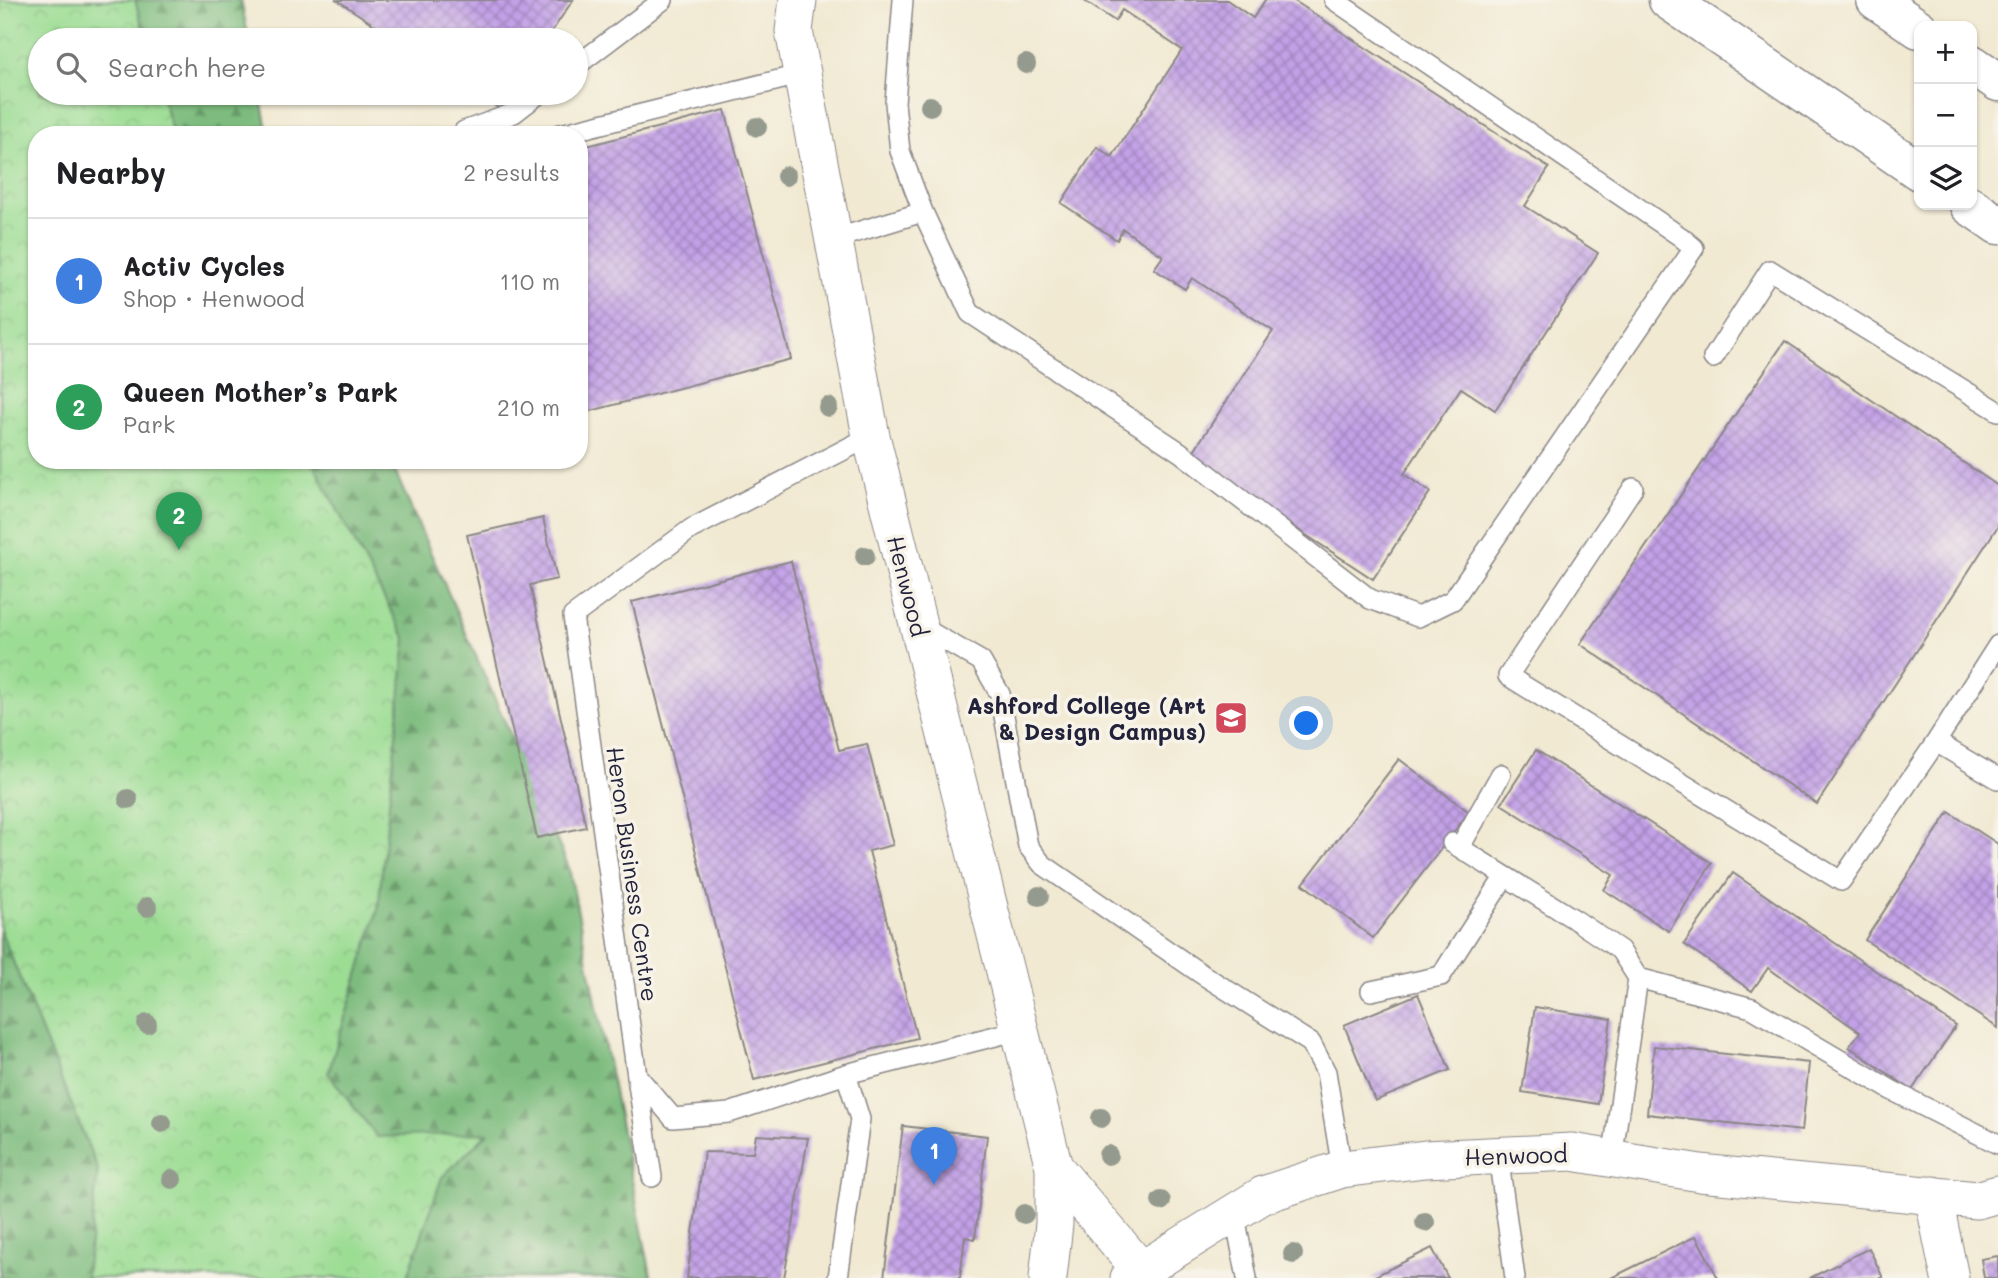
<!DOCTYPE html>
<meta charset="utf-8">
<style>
body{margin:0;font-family:Mali,sans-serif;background:#f2f2f2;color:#202124}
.controls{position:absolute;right:21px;top:21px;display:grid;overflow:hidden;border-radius:14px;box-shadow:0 2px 5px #0004}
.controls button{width:63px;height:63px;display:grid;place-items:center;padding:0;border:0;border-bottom:2px solid #e0e0e0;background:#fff;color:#202124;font:35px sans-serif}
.you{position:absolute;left:1307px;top:724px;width:24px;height:24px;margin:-18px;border:5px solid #fff;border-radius:50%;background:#1a73e8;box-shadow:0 0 0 10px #1a73e833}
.badge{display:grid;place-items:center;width:46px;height:46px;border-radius:50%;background:#d1495b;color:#fff;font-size:23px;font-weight:700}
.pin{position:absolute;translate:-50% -58px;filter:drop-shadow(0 2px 4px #0008)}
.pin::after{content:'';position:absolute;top:37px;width:24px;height:21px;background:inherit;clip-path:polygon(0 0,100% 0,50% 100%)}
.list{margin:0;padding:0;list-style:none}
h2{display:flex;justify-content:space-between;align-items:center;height:91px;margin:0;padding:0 28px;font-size:30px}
h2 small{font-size:23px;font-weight:400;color:#757577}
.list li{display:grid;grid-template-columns:46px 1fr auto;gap:21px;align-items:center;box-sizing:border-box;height:126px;padding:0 28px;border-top:2px solid #e0e0e0}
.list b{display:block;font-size:26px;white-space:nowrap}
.list p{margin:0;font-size:23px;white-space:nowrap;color:#757577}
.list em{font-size:23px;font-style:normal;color:#757577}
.icon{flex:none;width:38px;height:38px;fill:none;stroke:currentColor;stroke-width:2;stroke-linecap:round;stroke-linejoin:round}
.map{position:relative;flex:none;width:1998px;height:1278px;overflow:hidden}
.search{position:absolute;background:#fff;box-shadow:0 2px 5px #0004;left:28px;top:28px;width:560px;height:77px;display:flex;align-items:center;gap:18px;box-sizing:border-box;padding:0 24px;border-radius:38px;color:#757577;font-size:26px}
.panel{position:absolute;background:#fff;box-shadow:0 2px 5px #0004;left:28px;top:126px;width:560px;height:343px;border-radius:28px}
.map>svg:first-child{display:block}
.forest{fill:url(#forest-firs);stroke:#506f5c;stroke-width:2}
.park{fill:url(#park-crowns);stroke:#5f8068;stroke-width:2}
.building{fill:url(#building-cross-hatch)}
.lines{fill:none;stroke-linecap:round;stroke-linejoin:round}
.service-casing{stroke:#8a8686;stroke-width:22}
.minor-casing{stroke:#8a8686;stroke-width:39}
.motorway-casing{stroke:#8a8686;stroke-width:41}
.service{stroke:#fff;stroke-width:19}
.minor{stroke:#fff;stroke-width:37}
.motorway{stroke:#fff;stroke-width:38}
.tree{fill:#949a8e}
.labels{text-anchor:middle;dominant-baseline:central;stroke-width:7;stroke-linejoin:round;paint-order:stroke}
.street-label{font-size:23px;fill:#22223b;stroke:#f7f3e8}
.poi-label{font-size:23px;font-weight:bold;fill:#22223b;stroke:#f7f3e8;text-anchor:end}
</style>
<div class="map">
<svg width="1998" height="1278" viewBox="0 0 1998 1278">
<defs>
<pattern id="forest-firs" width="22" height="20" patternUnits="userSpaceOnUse" patternTransform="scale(1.75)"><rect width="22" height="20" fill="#7dbc7e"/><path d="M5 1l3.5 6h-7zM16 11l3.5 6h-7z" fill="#669868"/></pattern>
<pattern id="park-crowns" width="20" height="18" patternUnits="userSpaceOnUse" patternTransform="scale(1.75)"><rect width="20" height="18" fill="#9cdd94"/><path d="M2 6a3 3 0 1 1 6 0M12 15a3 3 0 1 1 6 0" fill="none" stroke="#86bd80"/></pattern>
<pattern id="building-cross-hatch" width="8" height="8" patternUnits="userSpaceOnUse" patternTransform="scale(1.75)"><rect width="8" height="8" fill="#c3a1e7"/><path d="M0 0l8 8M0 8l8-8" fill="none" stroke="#9e83bc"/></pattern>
</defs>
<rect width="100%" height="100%" fill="#f7f3e8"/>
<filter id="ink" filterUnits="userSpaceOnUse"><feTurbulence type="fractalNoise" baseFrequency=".0143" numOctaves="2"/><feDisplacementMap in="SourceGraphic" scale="14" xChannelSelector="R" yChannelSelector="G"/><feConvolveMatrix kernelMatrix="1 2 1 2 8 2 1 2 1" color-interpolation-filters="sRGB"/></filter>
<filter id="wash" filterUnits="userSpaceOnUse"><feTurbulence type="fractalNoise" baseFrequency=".00686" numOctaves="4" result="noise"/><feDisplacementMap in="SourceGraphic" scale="28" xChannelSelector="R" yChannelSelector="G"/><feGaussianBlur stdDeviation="1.57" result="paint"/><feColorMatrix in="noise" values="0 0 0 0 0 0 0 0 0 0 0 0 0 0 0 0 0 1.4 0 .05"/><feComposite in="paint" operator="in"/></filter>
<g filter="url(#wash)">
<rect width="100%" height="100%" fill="#f1e9d2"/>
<path class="forest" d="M135,0H241L249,40H146Z
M161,93H260L268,135H173Z
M311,460H390L569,868L651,1275L650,1278H407L442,1177L487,1134L377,1137L328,1073L378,909L406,639Z
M0,929L98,1170L86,1278H0Z"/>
<path class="park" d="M0,0H135L146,40H40V93H161L173,135H37V460H311L406,639L378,909L328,1073L377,1137L487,1133L442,1177L407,1278H86L98,1170L0,929Z"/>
<g id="blocks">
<path class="building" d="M337,0H573L546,40H397Z
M1083,0H1227L1253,18L1265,0H1293L1549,168L1525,206L1598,253L1495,410L1461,388L1404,474L1430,492L1373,579L1189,458L1273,331L1192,278L1185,289L1154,269L1163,256L1123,229L1117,240L1061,203L1097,147L1112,157L1182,50L1122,10L1115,21Z
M476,93H510L500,109Z
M725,110L791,359L579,414V148Z
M1785,341L1998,486V526L1817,804L1580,644Z
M543,518L557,579L530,585L586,827L537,838L467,535Z
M791,561L839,750L867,744L893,845L869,851L917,1038L754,1080L632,602Z
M1536,750L1712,863L1669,931L1604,890L1613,875L1501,804Z
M1399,759L1469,812L1373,938L1303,884Z
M1949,812L1998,844V1028L1865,940Z
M1733,873L1956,1026L1912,1090L1849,1047L1860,1032L1768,968L1752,991L1684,944Z
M1418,994L1450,1070L1375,1101L1344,1025Z
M1535,1007L1611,1019L1598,1104L1522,1092Z
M1654,1046L1809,1063L1802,1131L1647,1114Z
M903,1126L987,1136L975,1239L965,1237L960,1278H884Z
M756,1135L808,1138L784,1278H687L704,1152L753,1153Z
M1696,1236L1718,1278H1611Z
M1432,1248L1448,1278H1371Z
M1869,1248L1883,1278H1810Z
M1998,1256V1278H1984L1981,1259Z"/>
</g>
</g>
<g filter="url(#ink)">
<use href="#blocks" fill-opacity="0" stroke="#8a8686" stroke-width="2"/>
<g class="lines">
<defs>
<path id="service" d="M903,0L895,103L900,151L923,212L970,313L1180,452L1370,599L1418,617L1453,600L1694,248L1681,237L1334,0
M576,66L663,0
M464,131L514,113L540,93
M557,135L803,74
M834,239L923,212
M1713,358L1770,270L1998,411
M871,436L691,529L573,616L637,1076L673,1118L729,1113L846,1074L1019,1030
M1633,488L1508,676L1841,881L1936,742L1998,779
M918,625L981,661L1000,694L1028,846L1042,864L1200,973L1311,1043L1326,1072L1342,1169
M1936,742L1998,645
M1452,843L1574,919L1620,950L1638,978L1612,1160
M1460,847L1501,774
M1638,978L1752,1008L1891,1090L1998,1144
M1371,991L1441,976L1505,876
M637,1077L652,1177
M1498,1155L1515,1278
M1234,1211L1247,1278
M838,1278L860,1119L846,1074"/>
<path id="minor" d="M798,0L794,31L871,436L1054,1167V1224L1048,1278
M1054,1167L1140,1269
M1933,1195L1950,1278
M1129,1278L1263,1195L1342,1169L1425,1159L1572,1152L1700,1173L1977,1200L1998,1194"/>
<path id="motorway" d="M1668,0L1919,171
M1876,0L1919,29
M1972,64L1998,82
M1969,205L1998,225"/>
</defs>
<use href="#service" class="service-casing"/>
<use href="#minor" class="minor-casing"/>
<use href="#motorway" class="motorway-casing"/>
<use href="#service" class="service"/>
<use href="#minor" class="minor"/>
<use href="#motorway" class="motorway"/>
</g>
<g class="tree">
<circle cx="1026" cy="64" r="10"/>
<circle cx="930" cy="106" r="10"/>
<circle cx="757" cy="127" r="10"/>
<circle cx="786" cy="176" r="10"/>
<circle cx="828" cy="407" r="10"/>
<circle cx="865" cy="556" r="10"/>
<circle cx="128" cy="799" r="10"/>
<circle cx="1039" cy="896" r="10"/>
<circle cx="147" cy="907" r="10"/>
<circle cx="147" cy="1024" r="10"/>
<circle cx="1101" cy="1118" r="10"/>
<circle cx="162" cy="1123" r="10"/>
<circle cx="1108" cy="1155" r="10"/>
<circle cx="172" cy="1179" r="10"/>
<circle cx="1161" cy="1201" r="10"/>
<circle cx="1024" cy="1214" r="10"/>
<circle cx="1425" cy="1222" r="10"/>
<circle cx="1293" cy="1254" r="10"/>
</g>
</g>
<defs>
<symbol id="university-square" viewBox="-11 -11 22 22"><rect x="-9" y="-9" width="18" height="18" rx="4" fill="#d1495b" stroke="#f7f3e8"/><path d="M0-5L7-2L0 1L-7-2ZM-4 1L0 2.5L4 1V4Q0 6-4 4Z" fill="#fff"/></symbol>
</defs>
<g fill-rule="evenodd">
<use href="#university-square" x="1212" y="699" width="38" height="38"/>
</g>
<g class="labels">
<g class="street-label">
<text transform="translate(908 586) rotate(76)">Henwood</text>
<text transform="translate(633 874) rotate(82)">Heron Business Centre</text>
<text transform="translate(1516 1155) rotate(-2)">Henwood</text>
</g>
<g class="poi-label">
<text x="1206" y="705">Ashford College (Art<tspan x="1206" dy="26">&amp; Design Campus)</tspan></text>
</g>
</g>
</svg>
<div class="controls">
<button>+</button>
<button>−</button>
<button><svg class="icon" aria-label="layers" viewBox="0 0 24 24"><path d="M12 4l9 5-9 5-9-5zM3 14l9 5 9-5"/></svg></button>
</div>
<div class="you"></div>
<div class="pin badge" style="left:934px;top:1185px;background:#3f7fe0">1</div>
<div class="pin badge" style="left:179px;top:550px;background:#2e9e5b">2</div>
<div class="search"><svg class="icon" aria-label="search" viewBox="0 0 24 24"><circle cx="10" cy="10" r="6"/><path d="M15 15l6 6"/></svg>Search here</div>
<section class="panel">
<h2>Nearby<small>2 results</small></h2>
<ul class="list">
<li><span class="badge" style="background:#3f7fe0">1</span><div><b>Activ Cycles</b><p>Shop · Henwood</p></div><em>110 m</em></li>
<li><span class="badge" style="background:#2e9e5b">2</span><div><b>Queen Mother’s Park</b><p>Park</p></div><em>210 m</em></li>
</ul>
</section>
</div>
